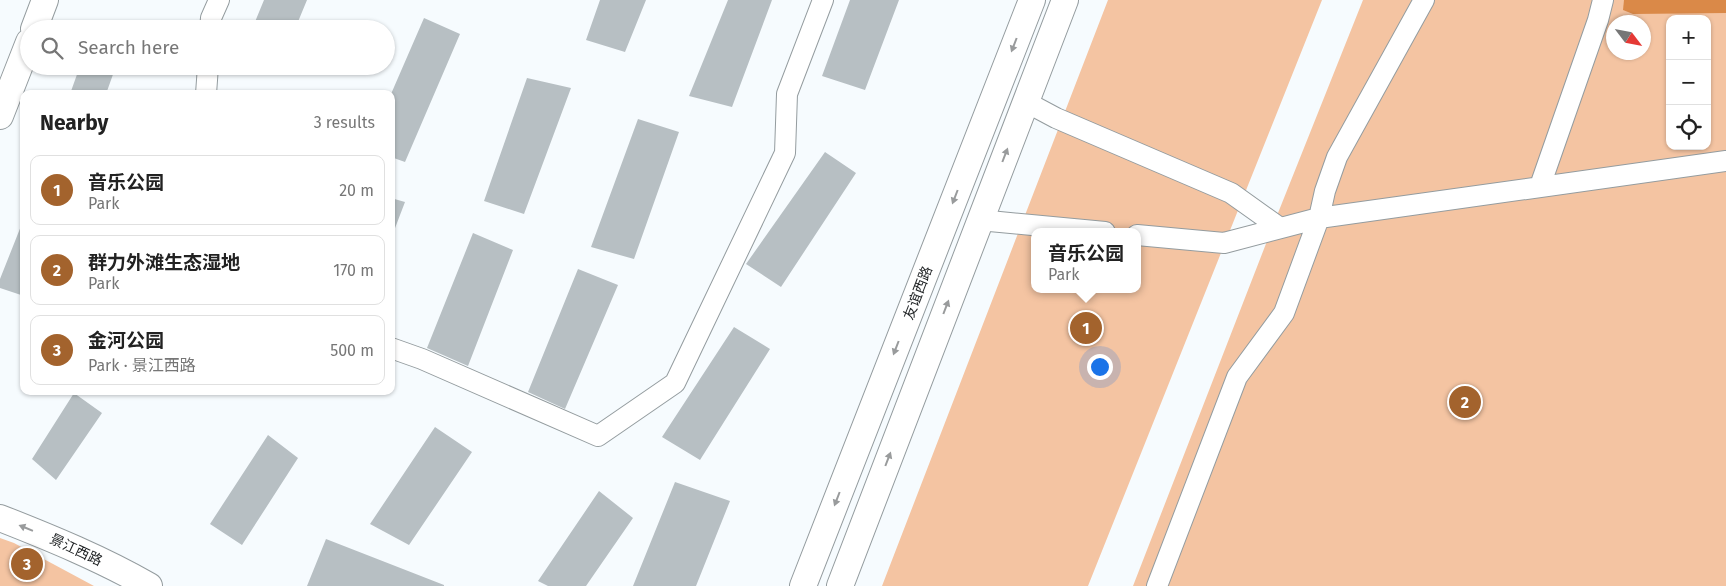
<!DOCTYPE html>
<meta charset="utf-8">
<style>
body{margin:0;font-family:"Fira Sans","Noto Sans SC",sans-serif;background:#f6f6f6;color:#222}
.controls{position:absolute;right:15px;top:15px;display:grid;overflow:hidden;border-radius:10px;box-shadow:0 1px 4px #0004}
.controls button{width:45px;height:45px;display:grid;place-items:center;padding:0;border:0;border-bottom:1px solid #e0e0e0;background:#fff;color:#222;font:25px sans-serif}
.compass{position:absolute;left:1606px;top:15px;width:45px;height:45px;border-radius:50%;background:#fff;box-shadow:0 1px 4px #0004;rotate:122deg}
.you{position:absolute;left:1099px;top:366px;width:18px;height:18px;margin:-12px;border:4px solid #fff;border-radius:50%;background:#1a73e8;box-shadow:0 0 0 8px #1a73e833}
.badge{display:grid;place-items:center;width:32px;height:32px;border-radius:50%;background:#a3632d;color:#fff;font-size:16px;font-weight:700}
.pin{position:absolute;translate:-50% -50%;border:2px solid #fff;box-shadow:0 1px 5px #0006}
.popup{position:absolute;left:1031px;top:228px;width:110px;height:65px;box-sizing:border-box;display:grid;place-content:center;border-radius:10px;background:#fff;filter:drop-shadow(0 1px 4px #0005);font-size:16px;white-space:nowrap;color:#767676}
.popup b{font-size:19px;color:#222}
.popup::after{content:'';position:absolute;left:50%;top:100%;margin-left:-10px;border:10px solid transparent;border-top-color:#fff}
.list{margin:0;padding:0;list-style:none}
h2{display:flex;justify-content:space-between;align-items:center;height:65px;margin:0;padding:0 20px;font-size:21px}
h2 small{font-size:16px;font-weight:400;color:#767676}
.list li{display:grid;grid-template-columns:32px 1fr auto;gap:15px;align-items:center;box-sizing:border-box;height:70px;margin:0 10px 10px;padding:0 10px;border:1px solid #e0e0e0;border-radius:10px}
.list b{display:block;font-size:19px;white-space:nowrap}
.list p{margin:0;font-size:16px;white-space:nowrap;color:#767676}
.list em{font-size:16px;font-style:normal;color:#767676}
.icon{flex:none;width:28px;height:28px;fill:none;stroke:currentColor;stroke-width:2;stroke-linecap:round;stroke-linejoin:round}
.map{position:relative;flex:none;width:1726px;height:586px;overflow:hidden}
.search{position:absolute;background:#fff;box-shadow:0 1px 4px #0004;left:20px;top:20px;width:375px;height:55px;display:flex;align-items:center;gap:12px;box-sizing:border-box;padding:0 18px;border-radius:28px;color:#767676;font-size:19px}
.panel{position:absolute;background:#fff;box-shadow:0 1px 4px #0004;left:20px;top:90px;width:375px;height:305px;border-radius:10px}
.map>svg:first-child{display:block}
.green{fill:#f4c4a2;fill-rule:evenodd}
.water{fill:#da8948}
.building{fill:#b7bfc3}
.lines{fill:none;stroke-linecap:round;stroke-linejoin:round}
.minor-casing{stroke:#949c9f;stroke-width:22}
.major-casing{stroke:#949c9f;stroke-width:28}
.minor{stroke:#fff;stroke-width:20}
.major{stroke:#fff;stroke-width:26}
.oneway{fill:#999b9c}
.labels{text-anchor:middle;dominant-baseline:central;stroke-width:5;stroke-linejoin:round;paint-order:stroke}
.street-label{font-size:14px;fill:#1d2022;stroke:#fff}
</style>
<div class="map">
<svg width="1726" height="586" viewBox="0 0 1726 586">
<rect width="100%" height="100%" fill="#f6fbfe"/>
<path class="green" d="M1108,0H1322L1088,586H882ZM1035,232H1137V289H1035Z
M1363,0H1726V586H1133L1276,218ZM1670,19H1707V146H1670ZM1614,22H1644V52H1614Z
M0,538L14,543L94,586H0Z"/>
<path class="water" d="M1624,0H1726V13L1633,14L1623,10Z"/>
<path class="building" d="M264,0H307L295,29H252Z
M600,0H646L625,52L586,40Z
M728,0H772L732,107L689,96Z
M850,0H899L865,90L822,76Z
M424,18L460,34L405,162L391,157V94Z
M80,66H116L106,94H70Z
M527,78L571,88L524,214L484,201Z
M638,119L679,132L634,259L591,247Z
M825,152L856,173L781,287L746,264Z
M391,198L405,202L392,236L391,235Z
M23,221L24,222V296L0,288V279Z
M473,233L513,250L468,366L427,348Z
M578,269L618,285L565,409L528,392Z
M734,327L770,349L700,460L662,437Z
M74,393L102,413L56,480L32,459Z
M435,427L472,452L409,545L370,524Z
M268,435L298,458L242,545L210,524Z
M675,482L730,501L696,586H633Z
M599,491L633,518L586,586H548L538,581Z
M326,539L444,585V586H307Z"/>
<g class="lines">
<defs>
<path id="minor" d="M210,29L211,18L219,0
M206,94L208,66
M1026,102L1056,118L1231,193L1280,228
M1540,186L1598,20L1603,0
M979,220L1105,232
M1137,235L1224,243L1319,218L1726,161
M391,348L422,359L598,436L675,383L785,153L787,94L823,0
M1157,586L1237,377L1284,313L1319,218L1325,191L1337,157L1424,0"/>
<path id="major" d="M34,29L45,0
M0,116L29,42
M0,518C51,538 102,559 149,586
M803,586L1032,0
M840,586L1065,0"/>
</defs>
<use href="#minor" class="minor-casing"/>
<use href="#major" class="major-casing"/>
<use href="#minor" class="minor"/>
<use href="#major" class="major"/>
</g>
<defs><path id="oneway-solid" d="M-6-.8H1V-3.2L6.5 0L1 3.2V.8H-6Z" transform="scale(1.25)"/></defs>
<g class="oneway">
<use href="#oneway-solid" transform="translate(1014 45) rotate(111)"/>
<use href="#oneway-solid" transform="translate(1005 155) rotate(-69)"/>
<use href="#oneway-solid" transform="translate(955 197) rotate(111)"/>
<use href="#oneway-solid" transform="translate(946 307) rotate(-69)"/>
<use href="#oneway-solid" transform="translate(896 348) rotate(111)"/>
<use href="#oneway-solid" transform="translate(888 459) rotate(-69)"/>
<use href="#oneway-solid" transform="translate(837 499) rotate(111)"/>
<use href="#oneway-solid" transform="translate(26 528) rotate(-158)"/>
</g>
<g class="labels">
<g class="street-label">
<text transform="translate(918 293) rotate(-69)">友谊西路</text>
<text transform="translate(76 550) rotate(25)">景江西路</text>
</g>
</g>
</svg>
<div class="controls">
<button>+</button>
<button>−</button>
<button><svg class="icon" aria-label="locate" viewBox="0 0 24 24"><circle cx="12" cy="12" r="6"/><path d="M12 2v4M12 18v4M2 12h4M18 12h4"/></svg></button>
</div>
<svg class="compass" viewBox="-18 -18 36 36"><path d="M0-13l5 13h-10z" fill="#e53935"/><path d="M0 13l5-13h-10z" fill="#767676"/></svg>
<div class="you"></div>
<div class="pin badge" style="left:1086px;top:328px">1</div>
<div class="popup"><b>音乐公园</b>Park</div>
<div class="pin badge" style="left:1465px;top:402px">2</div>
<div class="pin badge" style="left:27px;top:564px">3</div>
<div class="search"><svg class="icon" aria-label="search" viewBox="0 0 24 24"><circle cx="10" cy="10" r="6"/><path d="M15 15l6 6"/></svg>Search here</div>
<section class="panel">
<h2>Nearby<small>3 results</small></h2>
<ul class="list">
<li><span class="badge">1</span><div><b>音乐公园</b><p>Park</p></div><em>20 m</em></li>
<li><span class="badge">2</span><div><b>群力外滩生态湿地</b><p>Park</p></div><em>170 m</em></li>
<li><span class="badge">3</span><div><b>金河公园</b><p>Park · 景江西路</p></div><em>500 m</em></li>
</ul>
</section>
</div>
